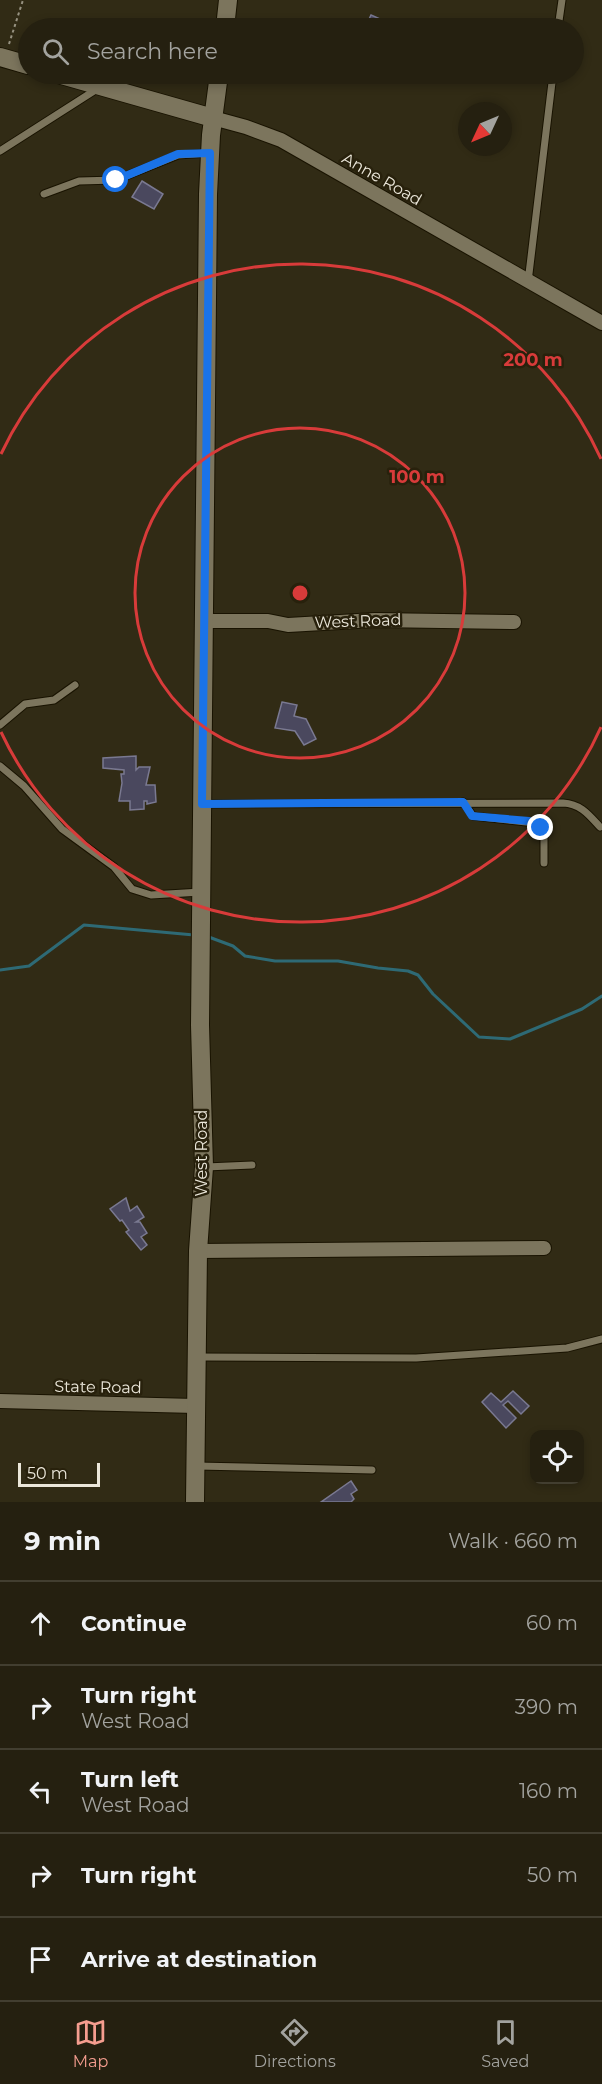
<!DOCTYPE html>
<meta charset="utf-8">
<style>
body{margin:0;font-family:Montserrat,sans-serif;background:#2d2819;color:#f1f3f6}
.controls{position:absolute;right:18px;bottom:18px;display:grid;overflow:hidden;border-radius:12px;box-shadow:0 3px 9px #0003}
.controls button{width:54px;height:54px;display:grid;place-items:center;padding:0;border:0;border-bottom:2px solid #423e30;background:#252010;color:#f1f3f6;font:30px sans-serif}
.compass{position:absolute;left:458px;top:102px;width:54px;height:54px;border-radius:50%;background:#252010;box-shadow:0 3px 9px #0003;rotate:226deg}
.scale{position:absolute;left:18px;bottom:15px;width:82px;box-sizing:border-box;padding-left:6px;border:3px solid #ebe7da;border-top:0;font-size:16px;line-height:21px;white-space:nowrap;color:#ebe7da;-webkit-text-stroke:4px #28210c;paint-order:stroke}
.stop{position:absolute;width:18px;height:18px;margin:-14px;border:4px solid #1a73e8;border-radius:50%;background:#fff}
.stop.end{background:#1a73e8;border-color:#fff;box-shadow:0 2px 6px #0008}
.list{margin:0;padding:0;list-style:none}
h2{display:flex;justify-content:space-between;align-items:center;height:78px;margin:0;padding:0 24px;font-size:26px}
h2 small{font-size:20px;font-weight:400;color:#a3a39f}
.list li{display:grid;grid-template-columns:39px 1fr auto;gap:18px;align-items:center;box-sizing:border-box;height:84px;padding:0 24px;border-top:2px solid #423e30}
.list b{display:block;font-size:22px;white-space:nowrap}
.list p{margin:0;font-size:20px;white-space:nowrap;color:#a3a39f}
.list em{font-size:20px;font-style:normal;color:#a3a39f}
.icon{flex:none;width:33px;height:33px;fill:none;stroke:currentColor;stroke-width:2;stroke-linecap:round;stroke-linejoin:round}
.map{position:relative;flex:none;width:602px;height:1502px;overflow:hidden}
.search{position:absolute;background:#252010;box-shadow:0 3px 9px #0003;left:18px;right:18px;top:18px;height:66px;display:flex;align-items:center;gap:15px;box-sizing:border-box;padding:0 21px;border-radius:33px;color:#a3a39f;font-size:22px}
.sheet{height:498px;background:#252010}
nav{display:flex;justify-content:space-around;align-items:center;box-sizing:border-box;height:84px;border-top:2px solid #423e30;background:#252010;font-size:16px;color:#a3a39f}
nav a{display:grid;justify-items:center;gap:3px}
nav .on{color:#f59d8f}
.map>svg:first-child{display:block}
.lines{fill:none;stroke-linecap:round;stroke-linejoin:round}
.stream{stroke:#2e6a75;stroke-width:3}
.building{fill:#4a485e;stroke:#7a7991;stroke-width:1.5}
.lane-casing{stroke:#191301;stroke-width:9}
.street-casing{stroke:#191301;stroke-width:16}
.secondary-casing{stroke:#191301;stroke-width:20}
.path{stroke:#979281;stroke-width:2;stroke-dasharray:3 3;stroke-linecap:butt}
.lane{stroke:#7c755d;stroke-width:7}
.street{stroke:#7c755d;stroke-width:14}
.secondary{stroke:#7c755d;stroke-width:18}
.route{stroke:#1a73e8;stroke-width:8}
.ring{fill:none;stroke:#d83b3a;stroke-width:3}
.labels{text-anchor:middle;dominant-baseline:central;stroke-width:5;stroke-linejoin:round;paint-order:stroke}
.street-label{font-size:16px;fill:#ebe7da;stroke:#28210c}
.centre{fill:#d83b3a;stroke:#28210c;stroke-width:3}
.ring-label{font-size:18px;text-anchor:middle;font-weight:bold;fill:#d83b3a;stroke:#28210c;stroke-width:5;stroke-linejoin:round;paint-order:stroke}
</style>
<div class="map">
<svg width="602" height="1502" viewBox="0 0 602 1502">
<rect width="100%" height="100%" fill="#312b15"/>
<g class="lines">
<path class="stream" d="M206,936L233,946L245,956L275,961H338L378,968L408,971L418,975L433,994L479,1037L510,1039L582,1009L602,996
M0,970L29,966L84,925L194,935"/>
</g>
<path class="building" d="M371,15L387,22L384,28H365Z
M142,181L163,194L154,209L132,197Z
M282,702L297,705L294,716L306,719L316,739L304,745L295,731L275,728Z
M136,756V770L139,767H150L146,785H155L156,802L147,804V801H144V809L130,810V801H119L122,783L121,774H124V770L103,768V758Z
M126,1198L130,1211L137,1206L144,1217L136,1222H140L147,1233L141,1237L147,1245L141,1250L126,1232L129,1230L122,1220L120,1221L110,1209Z
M513,1391L529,1406L521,1414L508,1401L503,1405L516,1418L506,1428L482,1402L491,1393L501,1402Z
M351,1481L357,1490L351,1494L354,1499L351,1502H321Z"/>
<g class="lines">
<defs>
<path id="lane" d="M558,28L562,0
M0,151L97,89
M44,194L79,181L116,180L178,155L209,153
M528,282L553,74
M0,725L25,704L54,700L75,685
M0,766L24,786L62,829L114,867L132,889L151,895L201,892
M463,802L473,816L535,823L544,834V863
M202,804L563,803C581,804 589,815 600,827
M206,1167L252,1165
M199,1357L416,1358L567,1348L602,1339
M197,1466L372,1470"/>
<path id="street" d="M213,118L246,127L281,140L602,323
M203,621H268L288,625L375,620L514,622
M198,1251L544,1248
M0,1401L195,1406"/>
<path id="secondary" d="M225,28L228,0
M0,57L28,65
M58,74L213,118
M195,1502L198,1251L204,1167L200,1025L208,194L211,135L219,74"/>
</defs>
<use href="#lane" class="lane-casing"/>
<use href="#street" class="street-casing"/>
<use href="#secondary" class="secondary-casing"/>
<path class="path" d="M9,44L23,0"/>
<use href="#lane" class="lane"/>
<use href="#street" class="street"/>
<use href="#secondary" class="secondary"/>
</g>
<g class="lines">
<path class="route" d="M116,180L178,154L210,153L202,804L463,802L472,816L529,821L541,828"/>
</g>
<g class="ring">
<circle cx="300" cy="593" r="165"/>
<path d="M601 727A330 330 0 0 1 1 732M1 454A330 330 0 0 1 601 459"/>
</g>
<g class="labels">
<g class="street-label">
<text transform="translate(382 179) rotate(30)">Anne Road</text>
<text transform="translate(358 621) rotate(-2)">West Road</text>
<text transform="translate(201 1153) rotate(-90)">West Road</text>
<text transform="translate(98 1387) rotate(1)">State Road</text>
</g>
</g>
<circle cx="300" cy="593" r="9" class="centre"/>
<g class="ring-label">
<text x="533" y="366">200 m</text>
<text x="417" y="483">100 m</text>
</g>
</svg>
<div class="controls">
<button><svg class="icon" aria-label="locate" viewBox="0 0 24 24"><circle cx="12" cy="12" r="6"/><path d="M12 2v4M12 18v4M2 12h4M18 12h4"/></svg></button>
</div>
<svg class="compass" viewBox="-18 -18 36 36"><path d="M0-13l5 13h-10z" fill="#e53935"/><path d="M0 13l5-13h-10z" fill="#a3a39f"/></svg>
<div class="scale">50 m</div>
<div class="stop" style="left:116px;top:180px"></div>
<div class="stop end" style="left:541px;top:828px"></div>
<div class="search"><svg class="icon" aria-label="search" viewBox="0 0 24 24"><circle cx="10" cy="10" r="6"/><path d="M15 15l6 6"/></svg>Search here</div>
</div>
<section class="sheet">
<h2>9 min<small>Walk · 660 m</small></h2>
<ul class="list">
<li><svg class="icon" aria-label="ahead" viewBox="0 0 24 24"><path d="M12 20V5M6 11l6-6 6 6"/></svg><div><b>Continue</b></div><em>60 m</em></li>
<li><svg class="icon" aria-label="right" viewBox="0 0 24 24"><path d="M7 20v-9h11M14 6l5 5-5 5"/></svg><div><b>Turn right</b><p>West Road</p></div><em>390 m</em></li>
<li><svg class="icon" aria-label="left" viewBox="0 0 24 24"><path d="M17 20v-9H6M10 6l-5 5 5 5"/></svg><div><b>Turn left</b><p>West Road</p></div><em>160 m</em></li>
<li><svg class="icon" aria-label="right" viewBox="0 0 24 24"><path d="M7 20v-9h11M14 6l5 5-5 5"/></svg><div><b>Turn right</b></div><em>50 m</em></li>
<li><svg class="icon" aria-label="arrive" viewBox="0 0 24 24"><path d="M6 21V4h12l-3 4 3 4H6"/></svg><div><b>Arrive at destination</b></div></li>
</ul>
</section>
<nav>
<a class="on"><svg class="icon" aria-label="map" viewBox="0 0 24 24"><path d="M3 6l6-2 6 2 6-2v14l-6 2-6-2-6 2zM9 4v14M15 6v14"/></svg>Map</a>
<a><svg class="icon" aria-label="directions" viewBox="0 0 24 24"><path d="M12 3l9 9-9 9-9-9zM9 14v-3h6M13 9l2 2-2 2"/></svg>Directions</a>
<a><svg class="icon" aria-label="saved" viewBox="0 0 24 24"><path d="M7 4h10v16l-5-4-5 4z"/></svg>Saved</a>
</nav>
